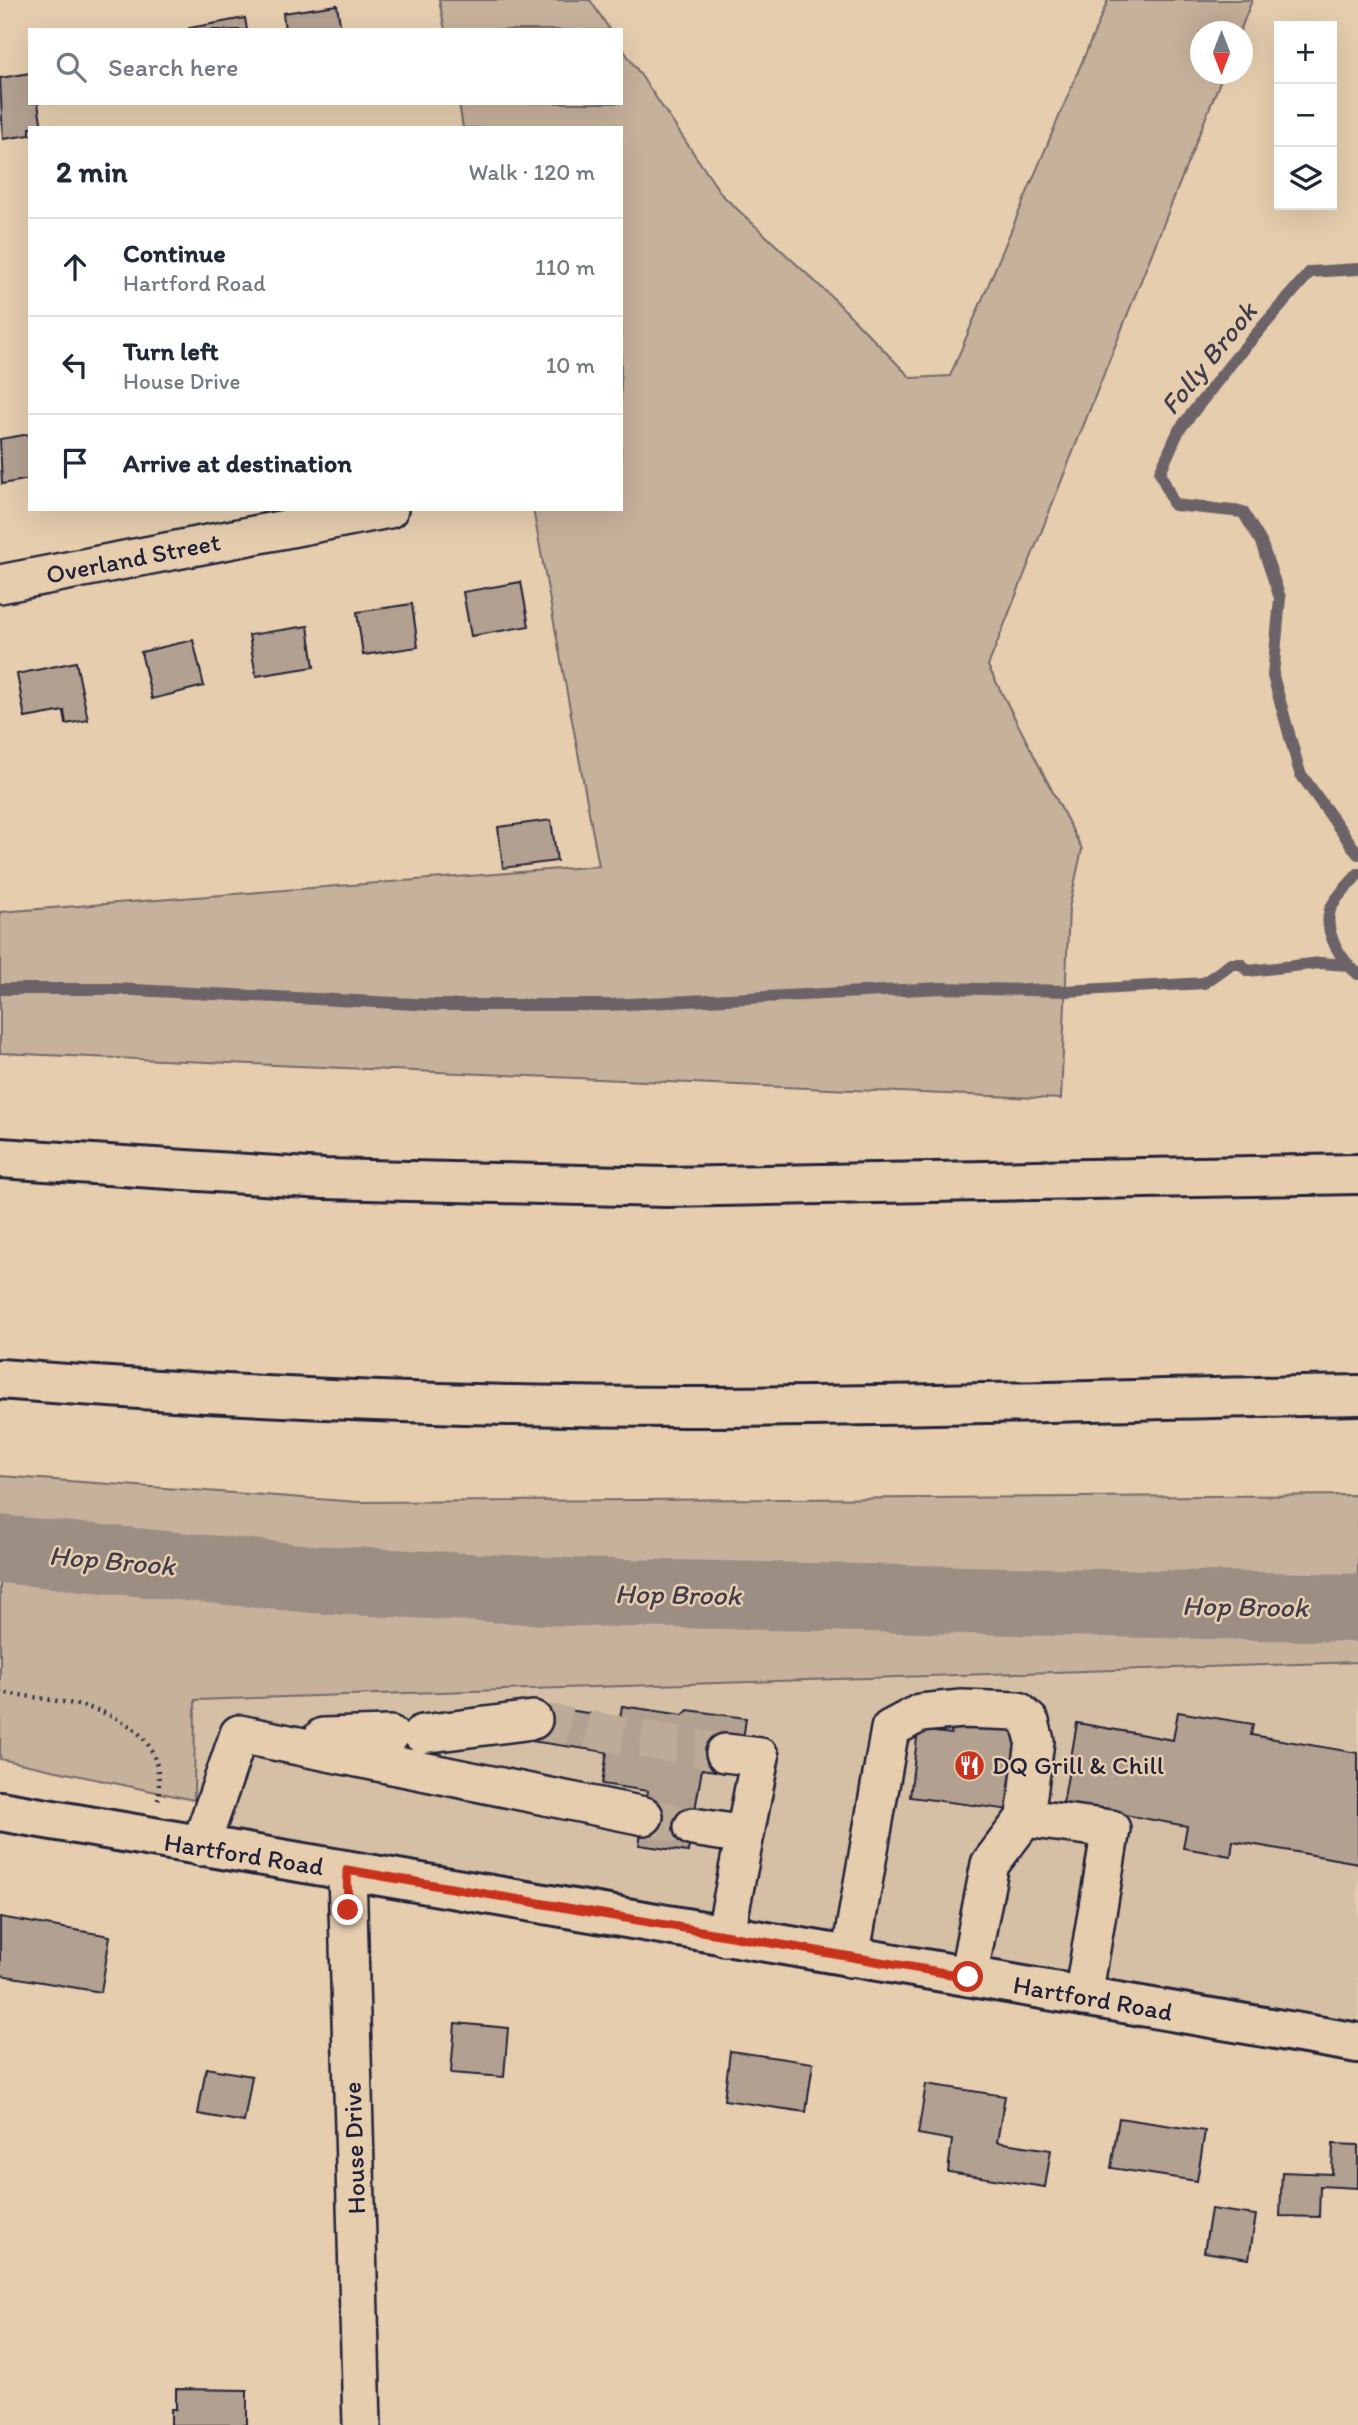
<!DOCTYPE html>
<meta charset="utf-8">
<style>
body{margin:0;font-family:Itim,sans-serif;background:#f6f6f7;color:#1f2937}
.controls{position:absolute;right:21px;top:21px;display:grid;overflow:hidden;border-radius:0px;box-shadow:0 7px 28px #0002}
.controls button{width:63px;height:63px;display:grid;place-items:center;padding:0;border:0;border-bottom:2px solid #e0e1e3;background:#fff;color:#1f2937;font:35px sans-serif}
.compass{position:absolute;left:1190px;top:21px;width:63px;height:63px;border-radius:50%;background:#fff;box-shadow:0 7px 28px #0002;rotate:180deg}
.stop{position:absolute;width:21px;height:21px;margin:-16px;border:5px solid #c8321e;border-radius:50%;background:#fff}
.stop.end{background:#c8321e;border-color:#fff;box-shadow:0 2px 7px #0008}
.list{margin:0;padding:0;list-style:none}
h2{display:flex;justify-content:space-between;align-items:center;height:91px;margin:0;padding:0 28px;font-size:30px}
h2 small{font-size:23px;font-weight:400;color:#747a83}
.list li{display:grid;grid-template-columns:46px 1fr auto;gap:21px;align-items:center;box-sizing:border-box;height:98px;padding:0 28px;border-top:2px solid #e0e1e3}
.list b{display:block;font-size:26px;white-space:nowrap}
.list p{margin:0;font-size:23px;white-space:nowrap;color:#747a83}
.list em{font-size:23px;font-style:normal;color:#747a83}
.icon{flex:none;width:38px;height:38px;fill:none;stroke:currentColor;stroke-width:2;stroke-linecap:round;stroke-linejoin:round}
.map{position:relative;flex:none;width:1358px;height:2425px;overflow:hidden}
.search{position:absolute;background:#fff;box-shadow:0 7px 28px #0002;left:28px;top:28px;width:595px;height:77px;display:flex;align-items:center;gap:18px;box-sizing:border-box;padding:0 24px;border-radius:0px;color:#747a83;font-size:26px}
.panel{position:absolute;background:#fff;box-shadow:0 7px 28px #0002;left:28px;top:126px;width:595px;height:385px;border-radius:0px}
.map>svg:first-child{display:block}
.built{fill:#d6c0a5}
.green{fill:#c6b19b;stroke:#746a6b;stroke-width:2}
.lines{fill:none;stroke-linecap:round;stroke-linejoin:round}
.stream{stroke:#6c6367;stroke-width:12}
.river{stroke:#9d8e84;stroke-width:68}
.building{fill:#b2a090;stroke:#22223b;stroke-width:2}
.minor-tunnel{stroke:#beab97;stroke-width:37;stroke-dasharray:37 18;stroke-linecap:butt}
.minor-casing{stroke:#22223b;stroke-width:42}
.major-casing{stroke:#22223b;stroke-width:44}
.highway-casing{stroke:#22223b;stroke-width:44}
.path{stroke:#22223b;stroke-width:4.5;stroke-dasharray:2 5;stroke-linecap:butt}
.minor{stroke:#e5cdae;stroke-width:37}
.major{stroke:#e5cdae;stroke-width:38}
.highway{stroke:#e5cdae;stroke-width:38}
.route{stroke:#c8321e;stroke-width:9}
.labels{text-anchor:middle;dominant-baseline:central;stroke-width:5;stroke-linejoin:round;paint-order:stroke}
.street-label{font-size:26px;fill:#22223b;stroke:#e5cdae}
.poi-label{font-size:26px;fill:#22223b;stroke:#e5cdae;text-anchor:start}
.water-label{font-size:28px;font-style:italic;fill:#413d4d;stroke:#e5cdae}
</style>
<div class="map">
<svg width="1358" height="2425" viewBox="0 0 1358 2425">
<rect width="100%" height="100%" fill="#e5cdae"/>
<filter id="ink" filterUnits="userSpaceOnUse"><feTurbulence type="fractalNoise" baseFrequency=".0143" numOctaves="2"/><feDisplacementMap in="SourceGraphic" scale="14" xChannelSelector="R" yChannelSelector="G"/><feConvolveMatrix kernelMatrix="1 2 1 2 8 2 1 2 1" color-interpolation-filters="sRGB"/></filter>
<g filter="url(#ink)">
<path class="built" d="M1358,1662V2021L193,1823L194,1700Z"/>
<path class="green" d="M439,0H590L610,30H445Z
M1108,0H1252L1240,31L1200,32V74H1223L988,666L1082,849L1069,908L1061,1099L0,1053V912L599,866L533,509H621V128H463L459,103H621V46L722,195L835,300L911,378L950,376Z
M0,1476L358,1502L1358,1495V1662L195,1700L194,1800L0,1759Z"/>
<g class="lines">
<path class="stream" d="M1358,269L1310,272L1233,361L1179,430L1160,472L1174,505L1243,512L1261,542L1280,598L1273,676L1300,773L1358,854
M1358,874C1350,884 1334,898 1330,910C1323,933 1342,961 1358,974
M0,989H114L435,1005H608L942,988L1066,991L1204,983L1231,964H1241L1248,971L1320,963L1348,965"/>
<path class="river" d="M0,1549L312,1579L569,1592L1358,1608"/>
</g>
<path class="building" d="M337,5L341,30H285L283,13Z
M245,18L247,30H189V28Z
M30,73V103H38L42,128H30V135L3,139L0,78Z
M30,434V479L2,484L0,439Z
M521,582L529,626L471,636L463,592Z
M412,604L418,647L363,655L357,612Z
M308,626L314,667L256,676L249,635Z
M193,640L204,686L152,699L141,652Z
M76,662L88,720L66,724L64,711L25,718L17,674Z
M551,820L557,861L503,868L498,827Z
M536,1705L620,1718L622,1706L683,1715L688,1710L746,1718L743,1740L727,1738L722,1772L702,1769L688,1852L639,1845L648,1791L602,1784L607,1752L530,1741Z
M1178,1712L1253,1724L1251,1735L1358,1753V1863L1233,1841L1231,1856L1183,1848L1187,1826L1063,1804L1077,1723L1173,1740Z
M953,1722L1028,1731L1018,1811L910,1797L918,1730L951,1734Z
M0,1917L110,1936L101,1992L0,1975Z
M455,2023L508,2028L504,2077L451,2073Z
M730,2051L813,2063L806,2112L724,2100Z
M206,2068L252,2076L244,2122L198,2114Z
M926,2084L1005,2096L997,2142L1051,2150L1045,2187L948,2172L952,2140L918,2134Z
M1119,2118L1205,2131L1197,2181L1111,2168Z
M1333,2144L1358,2145V2188L1320,2186L1319,2217L1280,2216L1282,2172L1332,2174Z
M1211,2209L1256,2215L1249,2259L1204,2252Z
M176,2389L247,2390V2425H171V2409H176Z"/>
<g class="lines">
<path class="minor-tunnel" d="M533,1720L725,1753
M644,1816L693,1827"/>
<defs>
<path id="minor" d="M0,584L389,509
M422,1734L533,1720
M323,1737L390,1735
M725,1753L760,1757L725,1937
M1025,1818L1111,1829L1083,1997
M693,1827L745,1835
M200,1847L239,1734L644,1816
M347,1870L362,2425
M850,1958L890,1729L920,1713L962,1709L1018,1711L1030,1722L1035,1741L1025,1818L990,1864L968,1977"/>
<path id="major" d="M0,1811L1358,2043"/>
<path id="highway" d="M0,1158L324,1179L666,1187L1358,1174
M0,1379C229,1397 459,1407 689,1407C912,1407 1135,1399 1358,1395"/>
</defs>
<use href="#minor" class="minor-casing"/>
<use href="#major" class="major-casing"/>
<use href="#highway" class="highway-casing"/>
<path class="path" d="M0,1692C67,1704 170,1704 158,1800"/>
<use href="#minor" class="minor"/>
<use href="#major" class="major"/>
<use href="#highway" class="highway"/>
</g>
</g>
<g class="lines" filter="url(#ink)">
<path class="route" d="M348,1910L347,1870L968,1977"/>
</g>
<defs>
<symbol id="restaurant-disc" viewBox="-11 -11 22 22"><circle r="9.5" fill="#c8321e" stroke="#e5cdae"/><path d="M-5-6h1v4h1v-4h1v4h1v-4h1v5L-1.5 .5V6h-2V.5L-5-1ZM5-6V6H3V1.5H1.5Q1.5-4 5-6Z" fill="#fff"/></symbol>
</defs>
<g fill-rule="evenodd">
<use href="#restaurant-disc" x="952" y="1748" width="35" height="35"/>
</g>
<g class="labels">
<g class="street-label">
<text transform="translate(133 558) rotate(-11)">Overland Street</text>
<text transform="translate(244 1854) rotate(9)">Hartford Road</text>
<text transform="translate(1093 1998) rotate(10)">Hartford Road</text>
<text transform="translate(354 2148) rotate(-92)">House Drive</text>
</g>
<g class="poi-label">
<text x="992" y="1765">DQ Grill &amp; Chill</text>
</g>
<g class="water-label">
<text transform="translate(1208 358) rotate(-51)">Folly Brook</text>
<text transform="translate(112 1560) rotate(5)">Hop Brook</text>
<text transform="translate(678 1594) rotate(1)">Hop Brook</text>
<text transform="translate(1245 1606) rotate(1)">Hop Brook</text>
</g>
</g>
</svg>
<div class="controls">
<button>+</button>
<button>−</button>
<button><svg class="icon" aria-label="layers" viewBox="0 0 24 24"><path d="M12 4l9 5-9 5-9-5zM3 14l9 5 9-5"/></svg></button>
</div>
<svg class="compass" viewBox="-18 -18 36 36"><path d="M0-13l5 13h-10z" fill="#e53935"/><path d="M0 13l5-13h-10z" fill="#747a83"/></svg>
<div class="stop" style="left:968px;top:1977px"></div>
<div class="stop end" style="left:348px;top:1910px"></div>
<div class="search"><svg class="icon" aria-label="search" viewBox="0 0 24 24"><circle cx="10" cy="10" r="6"/><path d="M15 15l6 6"/></svg>Search here</div>
<section class="panel">
<h2>2 min<small>Walk · 120 m</small></h2>
<ul class="list">
<li><svg class="icon" aria-label="ahead" viewBox="0 0 24 24"><path d="M12 20V5M6 11l6-6 6 6"/></svg><div><b>Continue</b><p>Hartford Road</p></div><em>110 m</em></li>
<li><svg class="icon" aria-label="left" viewBox="0 0 24 24"><path d="M17 20v-9H6M10 6l-5 5 5 5"/></svg><div><b>Turn left</b><p>House Drive</p></div><em>10 m</em></li>
<li><svg class="icon" aria-label="arrive" viewBox="0 0 24 24"><path d="M6 21V4h12l-3 4 3 4H6"/></svg><div><b>Arrive at destination</b></div></li>
</ul>
</section>
</div>
